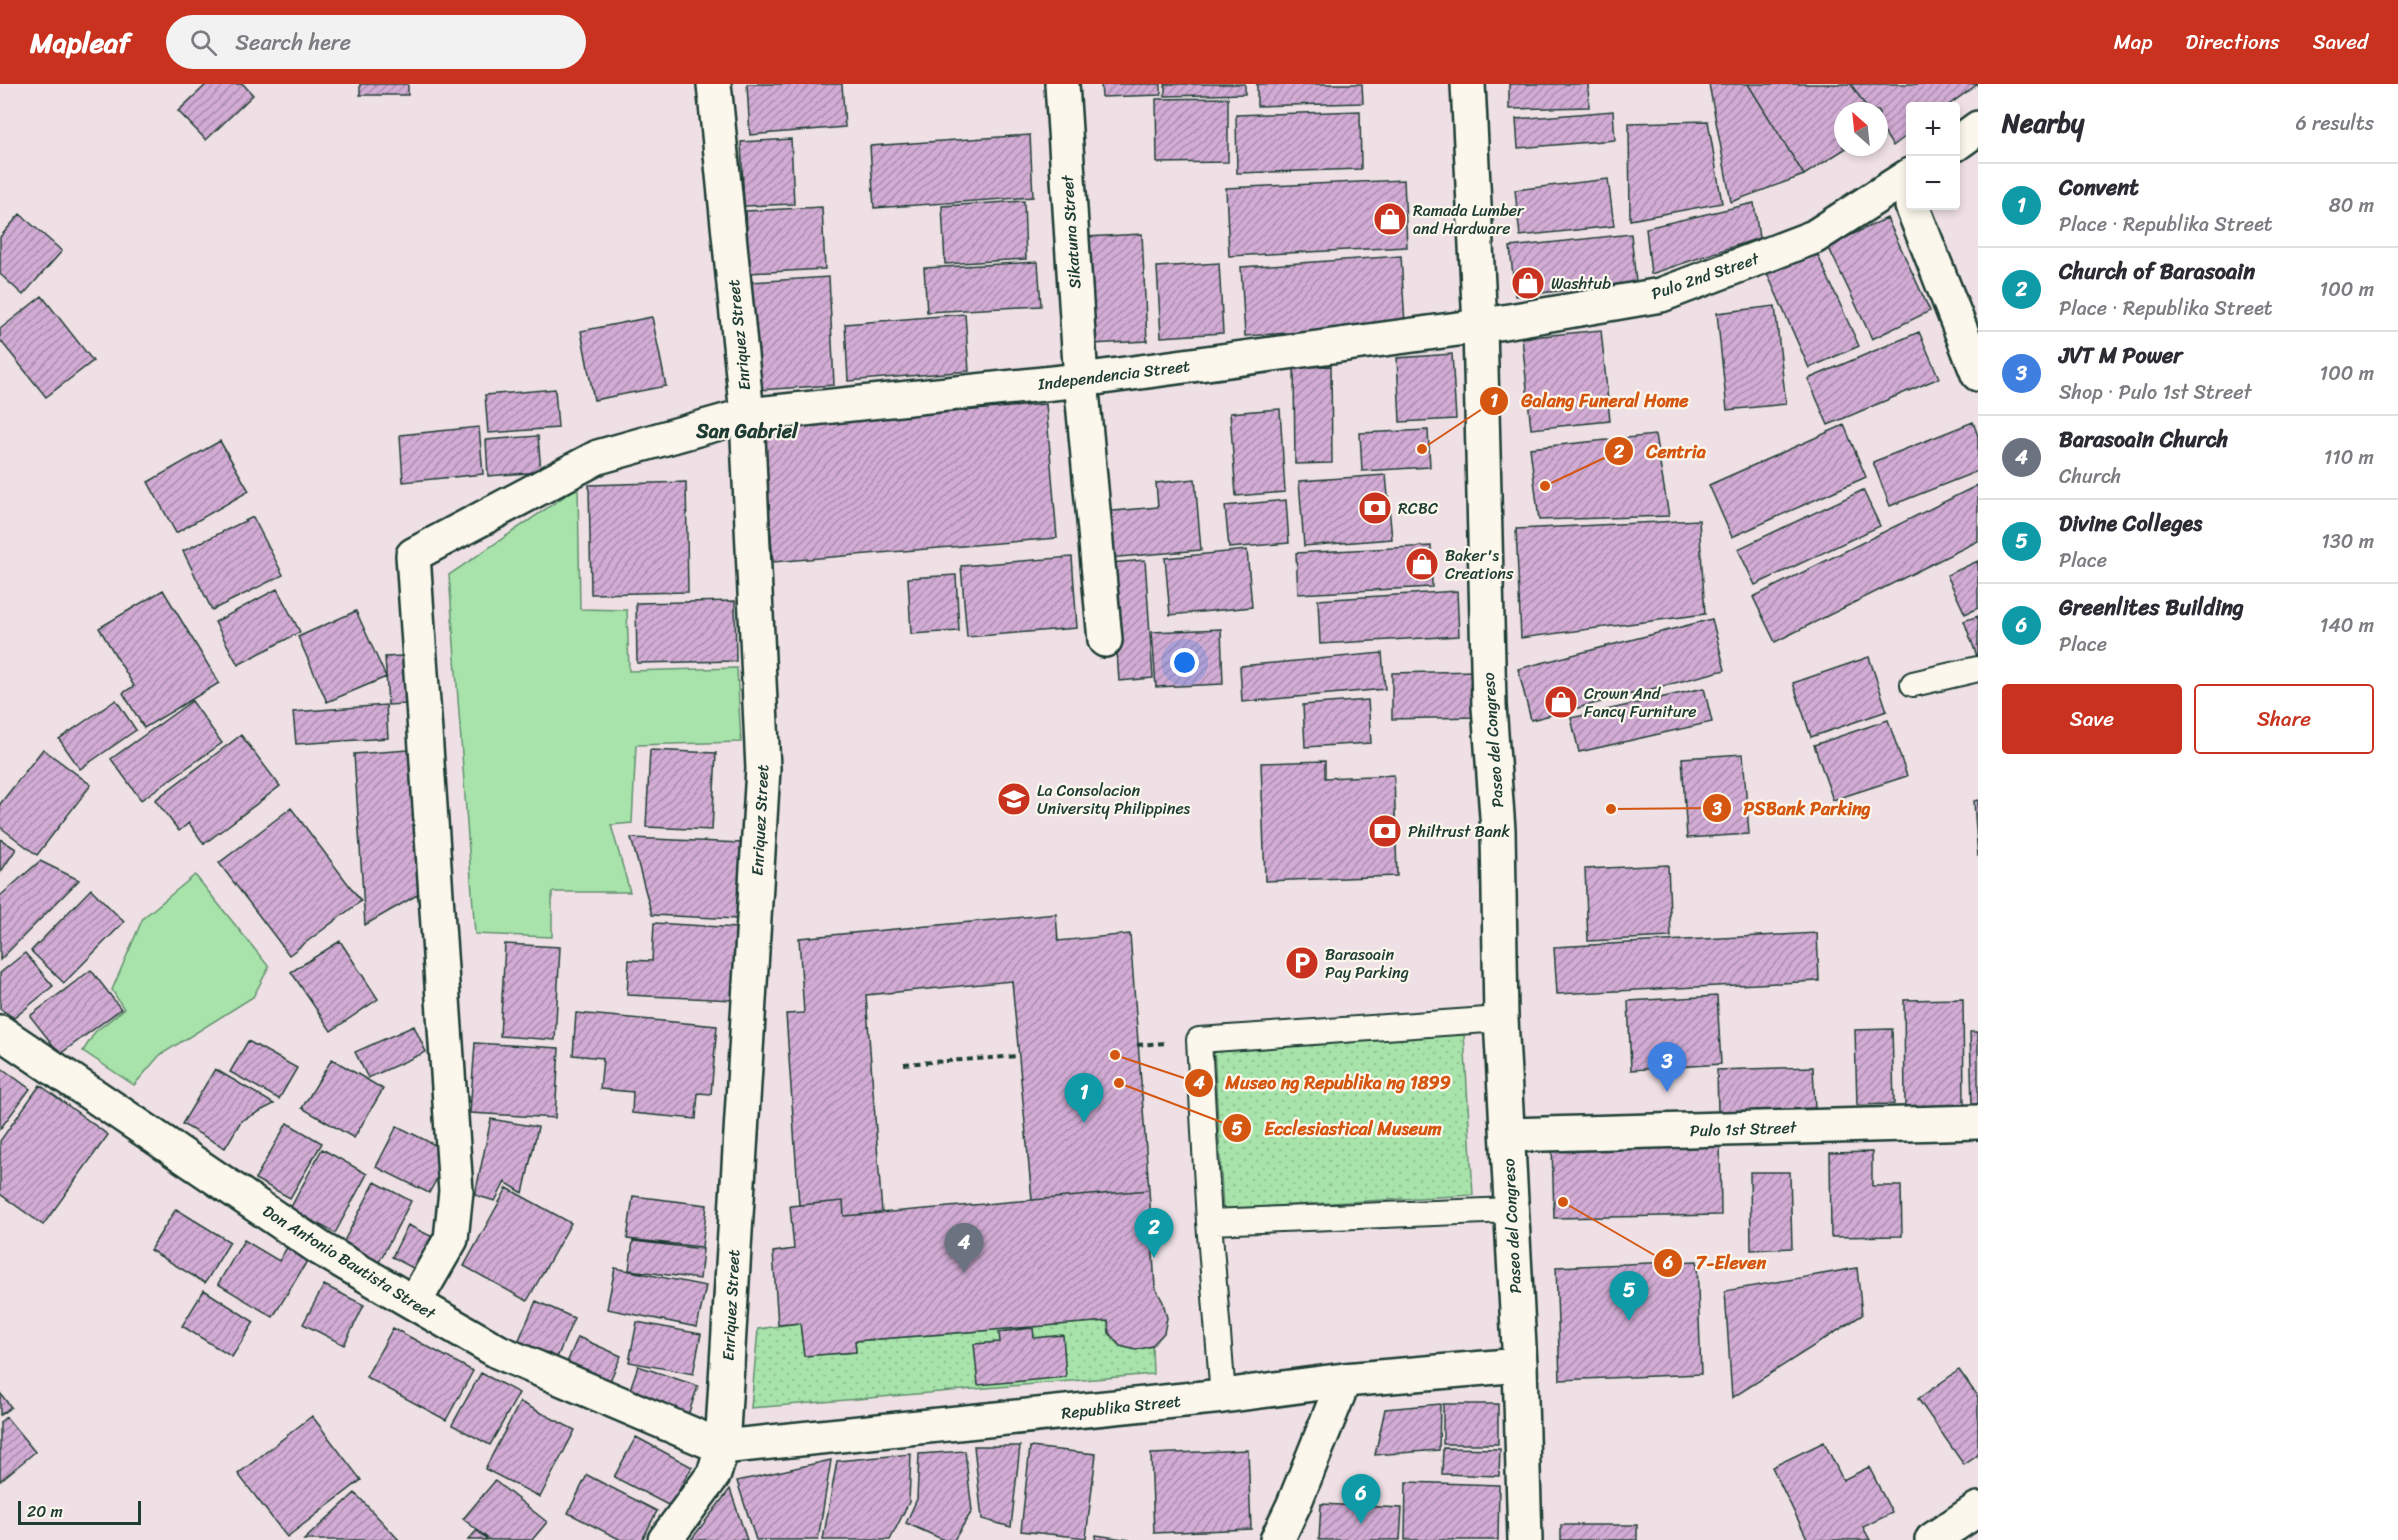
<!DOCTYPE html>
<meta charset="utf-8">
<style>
body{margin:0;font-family:Sriracha,sans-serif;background:#f2f2f3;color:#2b2b33}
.controls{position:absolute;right:18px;top:18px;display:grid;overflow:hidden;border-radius:6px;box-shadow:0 3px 9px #0003}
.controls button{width:54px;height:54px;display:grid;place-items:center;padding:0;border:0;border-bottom:2px solid #e1e1e2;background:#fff;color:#2b2b33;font:30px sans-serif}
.compass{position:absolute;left:1834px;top:18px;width:54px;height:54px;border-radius:50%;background:#fff;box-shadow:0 3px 9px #0003;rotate:333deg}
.scale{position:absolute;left:18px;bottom:15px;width:123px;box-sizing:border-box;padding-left:6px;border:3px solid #1f3d34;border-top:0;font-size:16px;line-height:21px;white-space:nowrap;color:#1f3d34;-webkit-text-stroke:4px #fbf7ec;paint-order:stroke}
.you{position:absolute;left:1185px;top:579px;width:21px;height:21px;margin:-15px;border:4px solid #fff;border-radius:50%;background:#1a73e8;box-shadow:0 0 0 9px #1a73e833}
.badge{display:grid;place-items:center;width:39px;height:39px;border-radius:50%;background:#c8321e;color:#fff;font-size:20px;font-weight:700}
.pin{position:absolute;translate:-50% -50px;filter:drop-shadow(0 2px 3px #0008)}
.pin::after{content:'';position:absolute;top:32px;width:21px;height:18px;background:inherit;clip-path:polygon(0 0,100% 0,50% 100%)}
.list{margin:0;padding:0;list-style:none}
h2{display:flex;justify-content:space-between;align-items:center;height:78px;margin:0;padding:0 24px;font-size:26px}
h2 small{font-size:20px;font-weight:400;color:#7c7c81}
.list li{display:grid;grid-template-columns:39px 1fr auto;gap:18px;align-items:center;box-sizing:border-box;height:84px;padding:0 24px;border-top:2px solid #e1e1e2}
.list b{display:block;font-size:22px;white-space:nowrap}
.list p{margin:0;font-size:20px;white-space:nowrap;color:#7c7c81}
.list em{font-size:20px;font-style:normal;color:#7c7c81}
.actions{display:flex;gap:12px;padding:18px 24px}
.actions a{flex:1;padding:14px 0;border:2px solid #c8321e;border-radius:6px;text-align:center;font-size:21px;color:#c8321e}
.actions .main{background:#c8321e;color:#fff}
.icon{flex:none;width:33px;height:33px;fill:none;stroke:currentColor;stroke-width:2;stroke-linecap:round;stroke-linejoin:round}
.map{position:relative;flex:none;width:1978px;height:1456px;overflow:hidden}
header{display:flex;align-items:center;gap:36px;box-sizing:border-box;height:84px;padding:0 30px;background:#c8321e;color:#fff}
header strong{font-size:28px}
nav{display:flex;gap:33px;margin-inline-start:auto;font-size:21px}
.search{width:420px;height:54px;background:#f2f2f3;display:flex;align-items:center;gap:15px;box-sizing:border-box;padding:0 21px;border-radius:33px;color:#7c7c81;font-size:22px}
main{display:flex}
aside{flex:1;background:#fff}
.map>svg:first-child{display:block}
.grass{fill:#a7e3aa;stroke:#63906f;stroke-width:1.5}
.park{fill:url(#park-dots);stroke:#63906f;stroke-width:1.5}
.building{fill:url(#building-hatch);stroke:#1f3d34;stroke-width:1.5}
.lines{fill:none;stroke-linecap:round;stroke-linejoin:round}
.lane-casing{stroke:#1f3d34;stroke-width:28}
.street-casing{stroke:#1f3d34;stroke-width:38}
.secondary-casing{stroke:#1f3d34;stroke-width:38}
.path{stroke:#1f3d34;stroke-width:4;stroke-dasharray:6 4.5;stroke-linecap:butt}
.lane{stroke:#fbf7ec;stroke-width:24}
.street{stroke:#fbf7ec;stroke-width:33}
.secondary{stroke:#fbf7ec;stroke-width:33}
.labels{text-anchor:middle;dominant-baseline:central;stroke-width:4.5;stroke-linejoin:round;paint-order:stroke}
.poi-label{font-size:16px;fill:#1f3d34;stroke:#fbf7ec;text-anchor:start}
.street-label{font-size:16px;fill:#1f3d34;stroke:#fbf7ec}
.quarter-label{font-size:20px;font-weight:bold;fill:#1f3d34;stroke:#fbf7ec}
.leader{fill:none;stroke:#d45610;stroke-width:2}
.callout-dot{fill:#d45610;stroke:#fbf7ec;stroke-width:2}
.mark-label{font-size:18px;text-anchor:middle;font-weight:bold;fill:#fff}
.callout-label{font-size:18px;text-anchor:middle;font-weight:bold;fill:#d45610;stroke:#fbf7ec;stroke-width:4.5;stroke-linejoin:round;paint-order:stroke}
</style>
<header>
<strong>Mapleaf</strong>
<div class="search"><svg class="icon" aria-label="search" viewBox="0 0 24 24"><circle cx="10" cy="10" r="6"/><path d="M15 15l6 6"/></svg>Search here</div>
<nav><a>Map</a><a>Directions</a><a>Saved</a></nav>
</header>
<main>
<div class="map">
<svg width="1978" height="1456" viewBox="0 0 1978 1456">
<defs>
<pattern id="park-dots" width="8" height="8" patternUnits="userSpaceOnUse" patternTransform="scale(1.5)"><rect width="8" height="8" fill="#a7e3aa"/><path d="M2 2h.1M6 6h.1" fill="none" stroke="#8fc493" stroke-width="1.8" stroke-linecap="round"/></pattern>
<pattern id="building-hatch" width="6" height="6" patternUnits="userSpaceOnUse" patternTransform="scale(1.5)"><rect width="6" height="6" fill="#d2acd4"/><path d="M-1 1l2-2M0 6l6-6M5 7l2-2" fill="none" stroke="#aa8dad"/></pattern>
</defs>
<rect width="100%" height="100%" fill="#efe0e5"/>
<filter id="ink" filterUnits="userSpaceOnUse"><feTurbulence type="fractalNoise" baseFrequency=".0167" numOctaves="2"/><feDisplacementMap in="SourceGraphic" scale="12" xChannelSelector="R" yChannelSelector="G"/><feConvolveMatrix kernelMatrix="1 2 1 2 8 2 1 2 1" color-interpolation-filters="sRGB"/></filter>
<g filter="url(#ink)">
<path class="grass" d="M578,403L580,525L627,526L629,587L737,584L741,658L636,661L632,739L611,741L630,808H552V853L475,850L449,491Z
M195,791L269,883L253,913L160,971L134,1001L83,967L95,948L124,925L112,906L143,834Z"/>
<path class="park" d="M1464,950L1473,1111L1223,1125L1214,965Z
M1108,1237C1110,1265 1129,1268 1152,1262L1153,1290L751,1324L758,1245L800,1239L804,1272L856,1268L855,1257Z"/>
<path class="building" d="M207,0H243L253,11L206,56L178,27Z
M360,0H408V11H360Z
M747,0H842L845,43L750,51Z
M1101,0H1161V11L1102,13Z
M1165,0H1245V10L1165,12Z
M1257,0H1362L1363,19L1257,22Z
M1509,0H1588L1589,23L1509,25Z
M1709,0H1748L1804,91L1731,118Z
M1748,0H1851L1869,27H1843V63H1848L1804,91Z
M1851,0H1978L1947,22H1910V49L1893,62L1879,41V27H1869Z
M1228,14V78L1157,79L1156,15Z
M1360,27L1361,85L1237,89L1236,31Z
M1613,27L1615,56L1518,64L1516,35Z
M1708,37L1722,119L1630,136L1629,39Z
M1030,51L1033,113L874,124L870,62Z
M791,55L794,120L744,122L741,58Z
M1608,95L1614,142L1520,152L1515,106Z
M1404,96L1407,163L1229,172L1226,104Z
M1024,117L1026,175L945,180L942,122Z
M1754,119L1759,154L1651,190L1646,144Z
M822,123L825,185L749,189L746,127Z
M20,130L62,167L23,211L0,190V153Z
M1887,134L1930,227L1872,255L1828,162Z
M1142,150L1147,257L1092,260L1086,153Z
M1631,150L1636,198L1515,212L1510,163Z
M1815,165L1859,262L1809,284L1766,187Z
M1401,172L1405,241L1245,252L1241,183Z
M1038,178L1041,222L927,228L924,184Z
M1219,179L1223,249L1161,253L1157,183Z
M829,193L834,301L759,306L752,198Z
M42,212L93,277L46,313L0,256V245Z
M1775,222L1786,320L1727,326L1717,229Z
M965,230L969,287L848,297L845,240Z
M652,233L666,302L594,316L581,247Z
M1601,246L1610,337L1531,345L1522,254Z
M1919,248L1939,294L1828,341L1808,295Z
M1452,270L1456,335L1400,338L1397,274Z
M1331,282L1332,379L1295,380L1294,283Z
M555,305L558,344L488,349L485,311Z
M1046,320L1057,454L773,478L762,344Z
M1280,325L1285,408L1236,412L1230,329Z
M1973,338L1978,352V387L1890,422L1873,378Z
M1844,341L1866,393L1732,453L1709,401Z
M479,343L483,390L403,398L400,351Z
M1428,346L1430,383L1362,387L1360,349Z
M1655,351L1669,432L1539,436L1530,364Z
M538,352L541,388L488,392L486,356Z
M220,357L249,407L176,449L148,398Z
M1386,391L1392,455L1304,462L1299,397Z
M1195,395L1201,466L1107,474L1103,428L1158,423L1156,399Z
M686,398L688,508L591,510L589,401Z
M1978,401V457L1775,558L1753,513Z
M1863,406L1880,442L1755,501L1738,465Z
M1286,416L1289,459L1229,464L1225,422Z
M253,433L283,491L212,526L183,467Z
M1699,436L1705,530L1521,554L1516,445Z
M1431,462L1432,503L1298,510L1296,469Z
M1247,466L1252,523L1170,531L1165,474Z
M1072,473L1077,544L967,553L961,482Z
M1145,476L1153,594L1119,597L1111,479Z
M1978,477V524L1965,530L1947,491Z
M956,491L959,547L911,550L908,494Z
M277,505L300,548L238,581L215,538Z
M163,506L219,599L144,644L123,609L134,602L99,544Z
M1457,507L1459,552L1320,560L1318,516Z
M735,517L736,577L637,579L636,519Z
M356,527L386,593L327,618L298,553Z
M1978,532V575L1964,537Z
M1712,535L1725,586L1531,636L1518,585Z
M1221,545L1223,600L1156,603L1152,548Z
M1382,569L1385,605L1242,618L1240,582Z
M418,571L421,619L388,621L385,573Z
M1869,573L1887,627L1811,653L1793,599Z
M1474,587L1475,633L1392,635V589Z
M1704,604L1712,638L1579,668L1571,634Z
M116,616L136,646L80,685L59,655Z
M1368,616L1371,659L1305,663L1303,621Z
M192,617L222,659L141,716L111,675Z
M386,621L388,654L296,660L293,628Z
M1888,636L1907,692L1833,716L1814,661Z
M241,651L280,702L204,760L189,739L179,747L155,716Z
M43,665L91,701L37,771L0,743V720Z
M422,665L431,803L365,841L354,670Z
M650,666L716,669L712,746L646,743Z
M1743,670L1749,750L1687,754L1682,674Z
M1325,677V694L1394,691L1397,792L1265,797L1261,679Z
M1978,716V773L1974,717Z
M291,724L361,817L289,871L219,779Z
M631,754L741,759L737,835L652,831Z
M0,755L16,765L0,789Z
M40,777L79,796L0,876V812Z
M1668,781L1671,853L1588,857L1585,785Z
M91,805L124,838L64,899L31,867Z
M1056,830L1058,857L1130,850L1149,1106L1032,1116L1012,897L866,911L882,1129L844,1132L843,1117L799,1121L786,930L804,929L799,854Z
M654,839L738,844L734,916L627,911L629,876L652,877Z
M1817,849L1819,897L1557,910L1554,863Z
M340,857L378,915L331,947L291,888Z
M505,860L560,863L555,956L500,952Z
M25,869L53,902L14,934L0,925V889Z
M91,886L121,925L60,970L30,932Z
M1717,912L1721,980L1631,986L1628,917Z
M1963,915L1964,1023L1905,1024L1904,916Z
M576,929L717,942L711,1010L698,1009L696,1035L632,1029L633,1008L600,1005L603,974L573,971Z
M414,942L426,968L368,994L355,968Z
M1892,945L1894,1020L1857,1021L1855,946Z
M1970,948H1978V1022H1972Z
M248,957L297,984L279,1015L230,988Z
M475,959L559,964L555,1034L470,1029Z
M332,975L383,1005L354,1054L302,1024Z
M0,983L30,1005L0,1045Z
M1813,983L1815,1024L1718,1028L1717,986Z
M215,985L274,1020L241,1037L225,1064L182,1040Z
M40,1001L108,1051L43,1141L0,1110V1057Z
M491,1035L538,1043L523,1109L505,1098L495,1117L475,1111Z
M287,1039L322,1059L290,1114L255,1095Z
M397,1042L451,1069L429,1109L376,1083Z
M1720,1056L1721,1131L1554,1134L1552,1060Z
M322,1065L367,1090L335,1149L290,1125Z
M1872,1068V1102H1901L1902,1152L1831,1153L1830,1069Z
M1750,1088H1790L1792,1164L1751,1166Z
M375,1098L411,1117L379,1178L343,1159Z
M507,1104L571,1139L527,1217L464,1182Z
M1149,1106L1155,1203L1163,1218L1167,1234L1164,1249L1152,1262L1136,1266L1120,1262L1109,1249L1108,1237L855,1257L856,1268L804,1272L800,1239L778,1241L773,1168L794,1165L790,1122L843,1117L844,1132Z
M633,1112L707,1121L702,1163L627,1155Z
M176,1125L230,1158L205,1199L150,1166Z
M408,1141L443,1158L426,1191L392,1173Z
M244,1156L279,1177L288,1162L309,1174L273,1233L218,1200Z
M633,1157L703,1165L700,1195L629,1186Z
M1697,1177L1701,1290L1560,1296L1556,1183Z
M615,1184L706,1202L697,1243L607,1225Z
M1857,1184L1862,1231L1732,1314L1725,1207Z
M324,1201L364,1221L344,1261L303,1240Z
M204,1206L254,1238L232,1273L182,1242Z
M536,1217L574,1234L556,1276L517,1260Z
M637,1238L701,1250L693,1290L629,1278Z
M393,1244L473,1287L446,1336L366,1293Z
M1033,1244L1034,1254L1063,1251L1066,1293L978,1301L974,1260L1000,1258L999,1248Z
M578,1253L621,1272L608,1301L565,1283Z
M638,1282L698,1302L687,1334L627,1314Z
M1959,1286L1978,1313V1371L1964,1381L1918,1315Z
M481,1289L519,1309L490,1361L452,1341Z
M0,1309L11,1323L0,1331Z
M520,1318L575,1346L540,1413L485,1385Z
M1440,1320L1439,1366L1375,1371L1385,1325Z
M1443,1320H1498V1360H1443Z
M312,1332L361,1396L287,1453L238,1390Z
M6,1333L35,1368L0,1397V1338Z
M636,1353L692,1383L670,1422L614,1393Z
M1824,1358L1843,1396L1869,1383L1892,1429L1863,1443L1870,1456H1808L1772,1383Z
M974,1362H1020L1011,1443L982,1435Z
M1030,1363L1096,1370L1086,1454L1021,1447Z
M1443,1364L1500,1365L1499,1392L1442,1390Z
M1248,1366L1251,1445L1154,1449L1151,1370Z
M965,1367L972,1427L954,1456H944L906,1439L917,1415L919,1370Z
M911,1370L909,1418L890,1456H823L837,1377Z
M831,1376L818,1456H756L737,1397Z
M587,1391L657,1427L642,1456H621L568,1429Z
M495,1397L547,1438L532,1456H490L463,1435Z
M1406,1398L1499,1401L1498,1456H1405Z
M730,1405L747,1456H691Z
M355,1409L399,1456H304Z
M1321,1420L1402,1424L1400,1456H1319Z
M1561,1441H1637V1456H1561Z
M477,1446L487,1456H468Z
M1096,1451L1130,1456H1095Z"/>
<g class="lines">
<defs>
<path id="lane" d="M1913,600L1978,585
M1501,935L1199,956L1209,1138L1511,1126
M1209,1138L1223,1312"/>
<path id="street" d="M1062,0L1081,296L1105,556
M1956,60L1978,44
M1912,122L1978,290
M0,948L321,1165L414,1219L499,1268L722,1363L1223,1312L1344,1296L1520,1281
M1508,1051L1978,1038
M414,1219L451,1155L456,1107L413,471L598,373L747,331L1081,296L1480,242L1661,211L1814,153L1910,91
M665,1456L714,1390L722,1363L763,685L747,331L714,0
M1277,1456L1294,1420L1344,1296
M1932,1456L1978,1425"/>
<path id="secondary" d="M1468,0L1480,242L1489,622L1498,746L1501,935L1520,1281L1525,1456"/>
</defs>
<use href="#lane" class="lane-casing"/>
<use href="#street" class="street-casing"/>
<use href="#secondary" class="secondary-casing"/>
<path class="path" d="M1137,961L1166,959
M904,980L1019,972"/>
<use href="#lane" class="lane"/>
<use href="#street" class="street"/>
<use href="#secondary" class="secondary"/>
</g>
</g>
<defs>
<symbol id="shop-disc" viewBox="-11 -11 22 22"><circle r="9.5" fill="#c8321e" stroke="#fbf7ec"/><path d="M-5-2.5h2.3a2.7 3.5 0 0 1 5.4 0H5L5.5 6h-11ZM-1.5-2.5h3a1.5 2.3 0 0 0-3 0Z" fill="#fff"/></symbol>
<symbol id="bank-disc" viewBox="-11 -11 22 22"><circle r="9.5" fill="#c8321e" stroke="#fbf7ec"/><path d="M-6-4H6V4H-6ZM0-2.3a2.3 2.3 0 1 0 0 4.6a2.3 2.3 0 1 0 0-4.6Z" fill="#fff"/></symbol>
<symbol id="university-disc" viewBox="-11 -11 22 22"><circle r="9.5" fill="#c8321e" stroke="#fbf7ec"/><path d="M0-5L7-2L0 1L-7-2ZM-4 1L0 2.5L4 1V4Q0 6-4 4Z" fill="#fff"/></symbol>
<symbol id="parking-disc" viewBox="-11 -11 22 22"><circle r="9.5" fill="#c8321e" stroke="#fbf7ec"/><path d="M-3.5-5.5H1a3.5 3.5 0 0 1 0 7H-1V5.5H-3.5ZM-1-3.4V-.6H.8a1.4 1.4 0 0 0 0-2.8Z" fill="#fff"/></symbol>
</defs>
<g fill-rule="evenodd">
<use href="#shop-disc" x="1371" y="116" width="38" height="38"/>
<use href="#shop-disc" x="1509" y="180" width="38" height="38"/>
<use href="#bank-disc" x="1356" y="405" width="38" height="38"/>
<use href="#shop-disc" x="1403" y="461" width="38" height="38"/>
<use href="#shop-disc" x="1542" y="599" width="38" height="38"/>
<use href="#university-disc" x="995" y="696" width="38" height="38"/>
<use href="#bank-disc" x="1366" y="728" width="38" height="38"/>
<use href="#parking-disc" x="1283" y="860" width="38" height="38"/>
</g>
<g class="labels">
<g class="poi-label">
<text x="1413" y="126">Ramada Lumber<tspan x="1413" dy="18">and Hardware</tspan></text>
<text x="1551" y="199">Washtub</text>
<text x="1398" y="424">RCBC</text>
<text x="1445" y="471">Baker's<tspan x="1445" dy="18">Creations</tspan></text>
<text x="1584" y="609">Crown And<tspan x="1584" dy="18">Fancy Furniture</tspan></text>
<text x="1037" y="706">La Consolacion<tspan x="1037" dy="18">University Philippines</tspan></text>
<text x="1408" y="747">Philtrust Bank</text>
<text x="1325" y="870">Barasoain<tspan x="1325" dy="18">Pay Parking</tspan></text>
</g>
<g class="street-label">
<text transform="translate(1071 148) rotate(-94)">Sikatuna Street</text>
<text transform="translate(1705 192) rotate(-19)">Pulo 2nd Street</text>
<text transform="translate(739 251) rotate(-96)">Enriquez Street</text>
<text transform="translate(1114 291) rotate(-7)">Independencia Street</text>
<text transform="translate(1493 656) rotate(-94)">Paseo del Congreso</text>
<text transform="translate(760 736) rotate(-87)">Enriquez Street</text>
<text transform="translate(1743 1045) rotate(-2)">Pulo 1st Street</text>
<text transform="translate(1512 1142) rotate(-93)">Paseo del Congreso</text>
<text transform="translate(349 1178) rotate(32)">Don Antonio Bautista Street</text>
<text transform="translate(731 1221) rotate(-87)">Enriquez Street</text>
<text transform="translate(1121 1323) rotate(-6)">Republika Street</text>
</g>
<g class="quarter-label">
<text x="747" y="347">San Gabriel</text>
</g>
</g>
<path class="leader" d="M1422 365L1494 317M1545 402L1619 367M1611 725L1717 724M1115 971L1199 999M1119 999L1237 1044M1563 1118L1668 1179"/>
<g class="callout-dot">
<circle cx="1422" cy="365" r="6"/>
<circle cx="1545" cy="402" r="6"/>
<circle cx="1611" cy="725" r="6"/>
<circle cx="1115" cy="971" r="6"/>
<circle cx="1119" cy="999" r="6"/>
<circle cx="1563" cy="1118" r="6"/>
<circle cx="1494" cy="317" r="15"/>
<circle cx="1619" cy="367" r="15"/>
<circle cx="1717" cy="724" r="15"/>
<circle cx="1199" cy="999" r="15"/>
<circle cx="1237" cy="1044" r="15"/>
<circle cx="1668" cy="1179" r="15"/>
</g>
<g class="mark-label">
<text x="1494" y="323">1</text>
<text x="1619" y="374">2</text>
<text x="1717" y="731">3</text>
<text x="1199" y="1005">4</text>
<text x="1237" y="1051">5</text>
<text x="1668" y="1185">6</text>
</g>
<g class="callout-label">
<text x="1605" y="323">Galang Funeral Home</text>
<text x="1676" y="374">Centria</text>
<text x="1807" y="731">PSBank Parking</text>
<text x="1338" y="1005">Museo ng Republika ng 1899</text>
<text x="1353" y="1051">Ecclesiastical Museum</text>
<text x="1731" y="1185">7-Eleven</text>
</g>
</svg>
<div class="controls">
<button>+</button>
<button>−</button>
</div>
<svg class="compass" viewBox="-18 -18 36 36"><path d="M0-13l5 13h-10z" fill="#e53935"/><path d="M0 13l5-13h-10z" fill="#7c7c81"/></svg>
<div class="scale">20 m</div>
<div class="you"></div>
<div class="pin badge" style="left:1084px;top:1039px;background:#0f9aa8">1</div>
<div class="pin badge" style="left:1154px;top:1174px;background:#0f9aa8">2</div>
<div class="pin badge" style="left:1667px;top:1008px;background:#3f7fe0">3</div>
<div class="pin badge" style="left:964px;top:1189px;background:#6b7280">4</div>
<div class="pin badge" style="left:1629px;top:1237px;background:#0f9aa8">5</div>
<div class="pin badge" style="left:1361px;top:1440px;background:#0f9aa8">6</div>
</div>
<aside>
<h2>Nearby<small>6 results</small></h2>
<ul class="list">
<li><span class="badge" style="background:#0f9aa8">1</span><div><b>Convent</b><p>Place · Republika Street</p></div><em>80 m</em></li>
<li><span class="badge" style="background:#0f9aa8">2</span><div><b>Church of Barasoain</b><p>Place · Republika Street</p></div><em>100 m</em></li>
<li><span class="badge" style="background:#3f7fe0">3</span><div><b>JVT M Power</b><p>Shop · Pulo 1st Street</p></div><em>100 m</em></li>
<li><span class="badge" style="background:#6b7280">4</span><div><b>Barasoain Church</b><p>Church</p></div><em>110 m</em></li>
<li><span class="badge" style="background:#0f9aa8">5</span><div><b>Divine Colleges</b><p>Place</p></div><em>130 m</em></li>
<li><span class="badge" style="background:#0f9aa8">6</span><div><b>Greenlites Building</b><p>Place</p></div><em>140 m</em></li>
</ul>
<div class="actions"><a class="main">Save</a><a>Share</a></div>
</aside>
</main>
